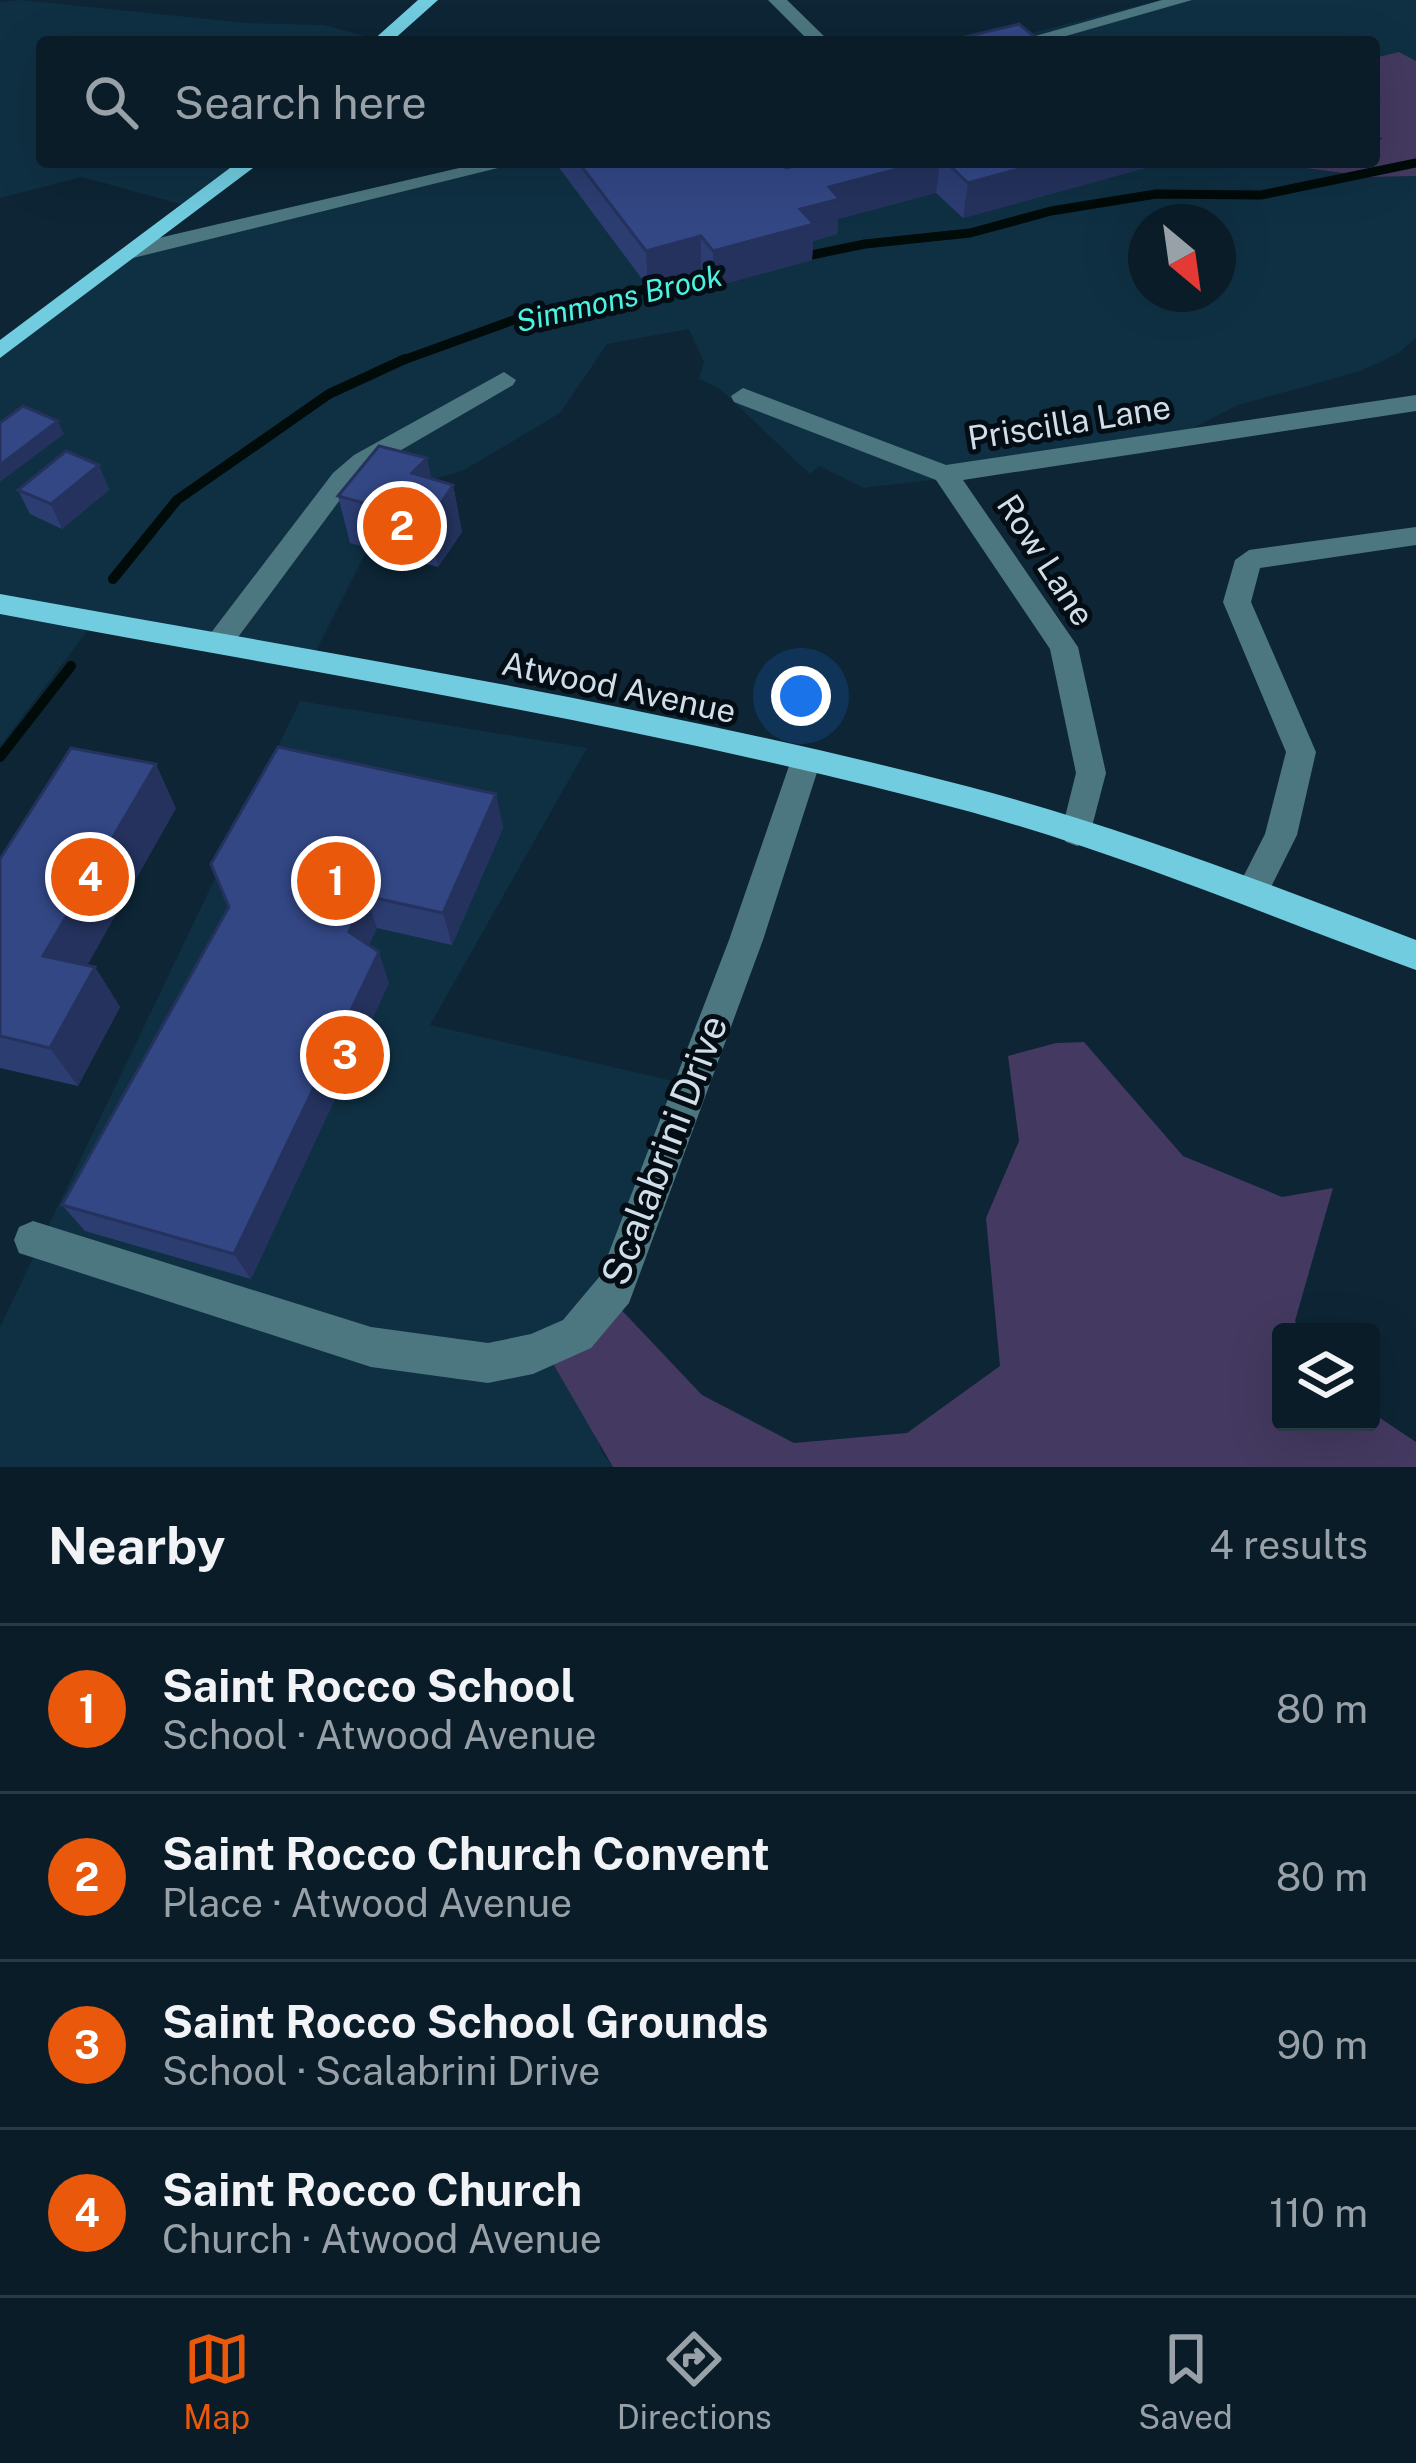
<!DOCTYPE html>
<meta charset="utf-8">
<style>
body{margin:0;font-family:"Public Sans",sans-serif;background:#132530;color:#f1f3f6}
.controls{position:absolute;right:36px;bottom:36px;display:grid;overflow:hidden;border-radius:12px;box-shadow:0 12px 48px #0002}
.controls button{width:108px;height:108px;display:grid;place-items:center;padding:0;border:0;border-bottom:3px solid #2a3a45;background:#0a1c28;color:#f1f3f6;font:60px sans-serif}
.compass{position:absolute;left:1128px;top:204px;width:108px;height:108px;border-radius:50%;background:#0a1c28;box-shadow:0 12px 48px #0002;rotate:151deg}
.you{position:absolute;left:801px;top:696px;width:42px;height:42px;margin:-30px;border:9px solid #fff;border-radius:50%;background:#1a73e8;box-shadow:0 0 0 18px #1a73e833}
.badge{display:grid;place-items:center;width:78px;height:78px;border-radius:50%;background:#ea580c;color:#fff;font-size:39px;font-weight:700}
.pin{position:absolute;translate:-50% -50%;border:6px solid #fff;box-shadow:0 3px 12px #0006}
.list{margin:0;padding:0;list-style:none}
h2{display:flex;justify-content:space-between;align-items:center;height:156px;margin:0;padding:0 48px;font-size:51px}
h2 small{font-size:39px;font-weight:400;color:#99a1a8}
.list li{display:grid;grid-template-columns:78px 1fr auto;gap:36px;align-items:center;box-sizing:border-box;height:168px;padding:0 48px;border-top:3px solid #2a3a45}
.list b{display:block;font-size:45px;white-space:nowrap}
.list p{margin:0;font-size:39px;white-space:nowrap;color:#99a1a8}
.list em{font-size:39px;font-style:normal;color:#99a1a8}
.icon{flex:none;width:66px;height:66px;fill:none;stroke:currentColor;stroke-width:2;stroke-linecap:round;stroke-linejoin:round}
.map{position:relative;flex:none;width:1416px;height:1467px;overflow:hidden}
.search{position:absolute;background:#0a1c28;box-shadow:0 12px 48px #0002;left:36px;right:36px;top:36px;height:132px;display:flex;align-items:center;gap:30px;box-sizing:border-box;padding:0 42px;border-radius:12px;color:#99a1a8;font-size:45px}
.sheet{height:828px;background:#0a1c28}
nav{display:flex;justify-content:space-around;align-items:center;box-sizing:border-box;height:168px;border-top:3px solid #2a3a45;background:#0a1c28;font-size:33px;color:#99a1a8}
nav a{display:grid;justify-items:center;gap:6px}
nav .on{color:#ea580c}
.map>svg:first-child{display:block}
.built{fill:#0f3043;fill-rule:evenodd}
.green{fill:#443960}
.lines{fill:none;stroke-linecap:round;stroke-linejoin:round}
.stream-far1{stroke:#010b0a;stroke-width:9}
.stream{stroke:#010b0a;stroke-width:10}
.minor{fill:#4d7780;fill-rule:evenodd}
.major{fill:#71ccdf;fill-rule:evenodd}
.wall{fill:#2c3d72}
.shaded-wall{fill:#24325d}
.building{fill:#334785;stroke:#24325d;stroke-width:3}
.labels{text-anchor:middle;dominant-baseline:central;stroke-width:10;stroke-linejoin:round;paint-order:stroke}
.far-water-label{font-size:30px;font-style:italic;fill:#4bf2e0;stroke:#040d14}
.street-label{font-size:33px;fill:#d0dee9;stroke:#040d14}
.near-street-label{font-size:39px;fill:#d0dee9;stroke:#040d14}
</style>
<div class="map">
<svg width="1416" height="1467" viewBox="0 0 1416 1467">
<rect width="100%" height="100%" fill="#0d2535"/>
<path class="built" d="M21,0L247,23L324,25L379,40L42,42V162H250L191,207L82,177L0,198V2Z
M1160,0H1416V61L1399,52L1374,58V42H996Z
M518,162H1260L1372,177L1416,176V337L1399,353L1361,371L1238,405L1143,454L864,488L819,466L810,474L720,389L699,379L704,362L689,329L607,344L560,413L464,470L413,486L391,502L311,661L92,625L0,746V350L119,261ZM1146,222H1218V294H1146Z
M300,701L587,748L430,1025L691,1085L577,1334L601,1451L613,1467H0V1327Z"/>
<path class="green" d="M1399,52L1416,61V176L1372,177L1260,162H1374V141L1382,139L1374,131V58Z
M1084,1042L1183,1156L1282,1197L1333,1188L1295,1321L1301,1332H1281V1422H1371V1412L1416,1442V1467H613L548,1355L613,1301L702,1395L794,1443L907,1433L1000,1366L986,1218L1019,1141L1008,1056L1056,1043Z"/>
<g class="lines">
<path class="stream-far1" d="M797,258L865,244L970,233L1051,211L1156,194L1261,195L1416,163
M398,362L533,313L718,274"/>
<path class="stream" d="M113,579L177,500L329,394L405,359
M0,757L71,666"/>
<path class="minor" d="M768,0H787L830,42H810Z
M1162,0H1192L1045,42H1014Z
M485,162H522L133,258L122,251L133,244Z
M504,372L516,380L513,385L372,467L351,485L227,652H207L203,645L207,638L333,473L354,455Z
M743,388L946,465L1416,395V411L963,480L1078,647L1106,773L1088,842L1077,846L1066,842L1061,833L1076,773L1050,649L936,480L734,402L731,396Z
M1416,527V545L1260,568L1251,602L1316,752L1297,835L1264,901L1252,905L1240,901L1236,891L1265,834L1286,752L1223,602L1235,560L1249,550Z
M805,751L816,754L820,763L763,940L629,1303L591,1348L533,1374L488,1383L371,1367L19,1253L14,1240L19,1227L33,1221L371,1327L488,1343L531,1334L563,1320L600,1276L729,940L790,763L794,754Z"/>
<path class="major" d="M418,0H438L391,42H371Z
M238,162H261L0,358V340Z
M0,594C324,653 651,704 970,787C1122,827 1269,884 1416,940V970C1268,916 1123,854 971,812C652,726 324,675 0,614Z"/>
</g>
<path class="wall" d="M559,162H1146L1145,168L963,218L936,193L838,219L837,234L813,241L812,260L713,287L701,272L648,287L560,169Z
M427,458L431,479L453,485L462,532L438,567L350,543L338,496Z
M99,465L109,490L62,529L30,514L18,490Z
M496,794L503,828L452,945L377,928L369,945L389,983L251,1279L85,1231L62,1205L229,907Z
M176,808L87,965L95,967L120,1007L78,1086L0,1068V859Z"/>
<path class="shaded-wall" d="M1381,96L1374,114V97Z
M770,162H810L770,172Z
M924,162H940L936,193L838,219L837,234L813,241L812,260L713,287V251L800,209L829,187Z
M1045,162H1146L1145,168L963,218L968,183Z
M701,236V272L648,287L646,251Z
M58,421L64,434L0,482V465Z
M427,458L436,504L412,473Z
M99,465L109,490L62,529L51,504Z
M453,485L462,532L438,567L429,521Z
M156,764L176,808L70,996L43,956Z
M496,794L503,828L452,945L443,913Z
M366,896L377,928L360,964L349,932Z
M379,952L389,983L251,1279L234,1254Z
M95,967L120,1007L78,1086L50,1048Z"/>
<path class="building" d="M1019,24L1041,42H944Z
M578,162H781L786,168L808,162H924L829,187L840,199L800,209L814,224L713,251L701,236L646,251Z
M946,162H1045L968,183Z
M23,406L58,421L0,465V423Z
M379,446L427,458L412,473L453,485L429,521L338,496Z
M66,451L99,465L51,504L18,490Z
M278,747L496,794L443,913L366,896L349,932L379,952L234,1254L62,1205L229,907L211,864Z
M71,748L156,764L43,956L95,967L50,1048L0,1036V859Z"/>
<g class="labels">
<g class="far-water-label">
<text transform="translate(619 298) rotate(-13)">Simmons Brook</text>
</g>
<g class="street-label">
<text transform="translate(1069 422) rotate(-9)">Priscilla Lane</text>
<text transform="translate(1046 560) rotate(57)">Row Lane</text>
<text transform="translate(619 687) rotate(12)">Atwood Avenue</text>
</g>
<g class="near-street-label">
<text transform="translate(664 1150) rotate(-69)">Scalabrini Drive</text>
</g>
</g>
</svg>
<div class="controls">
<button><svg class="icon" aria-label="layers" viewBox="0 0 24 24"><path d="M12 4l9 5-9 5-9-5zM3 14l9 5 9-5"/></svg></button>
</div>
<svg class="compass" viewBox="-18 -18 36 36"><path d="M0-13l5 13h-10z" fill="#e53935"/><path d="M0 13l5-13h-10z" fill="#99a1a8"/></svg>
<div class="you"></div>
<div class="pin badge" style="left:336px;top:881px">1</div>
<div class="pin badge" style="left:402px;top:526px">2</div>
<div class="pin badge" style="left:345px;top:1055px">3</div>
<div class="pin badge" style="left:90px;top:877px">4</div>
<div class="search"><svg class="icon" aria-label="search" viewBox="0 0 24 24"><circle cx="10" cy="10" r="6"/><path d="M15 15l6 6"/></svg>Search here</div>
</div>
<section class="sheet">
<h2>Nearby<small>4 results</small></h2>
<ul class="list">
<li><span class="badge">1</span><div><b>Saint Rocco School</b><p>School · Atwood Avenue</p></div><em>80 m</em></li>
<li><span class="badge">2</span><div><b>Saint Rocco Church Convent</b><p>Place · Atwood Avenue</p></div><em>80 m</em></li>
<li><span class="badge">3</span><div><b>Saint Rocco School Grounds</b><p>School · Scalabrini Drive</p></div><em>90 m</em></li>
<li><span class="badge">4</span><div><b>Saint Rocco Church</b><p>Church · Atwood Avenue</p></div><em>110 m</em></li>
</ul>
</section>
<nav>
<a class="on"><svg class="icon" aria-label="map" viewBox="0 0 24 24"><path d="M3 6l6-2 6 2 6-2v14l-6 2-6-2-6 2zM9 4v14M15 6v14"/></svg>Map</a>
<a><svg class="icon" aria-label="directions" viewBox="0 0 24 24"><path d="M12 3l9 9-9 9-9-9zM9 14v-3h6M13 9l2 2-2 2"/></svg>Directions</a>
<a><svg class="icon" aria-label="saved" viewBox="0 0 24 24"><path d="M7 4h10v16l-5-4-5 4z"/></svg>Saved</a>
</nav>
